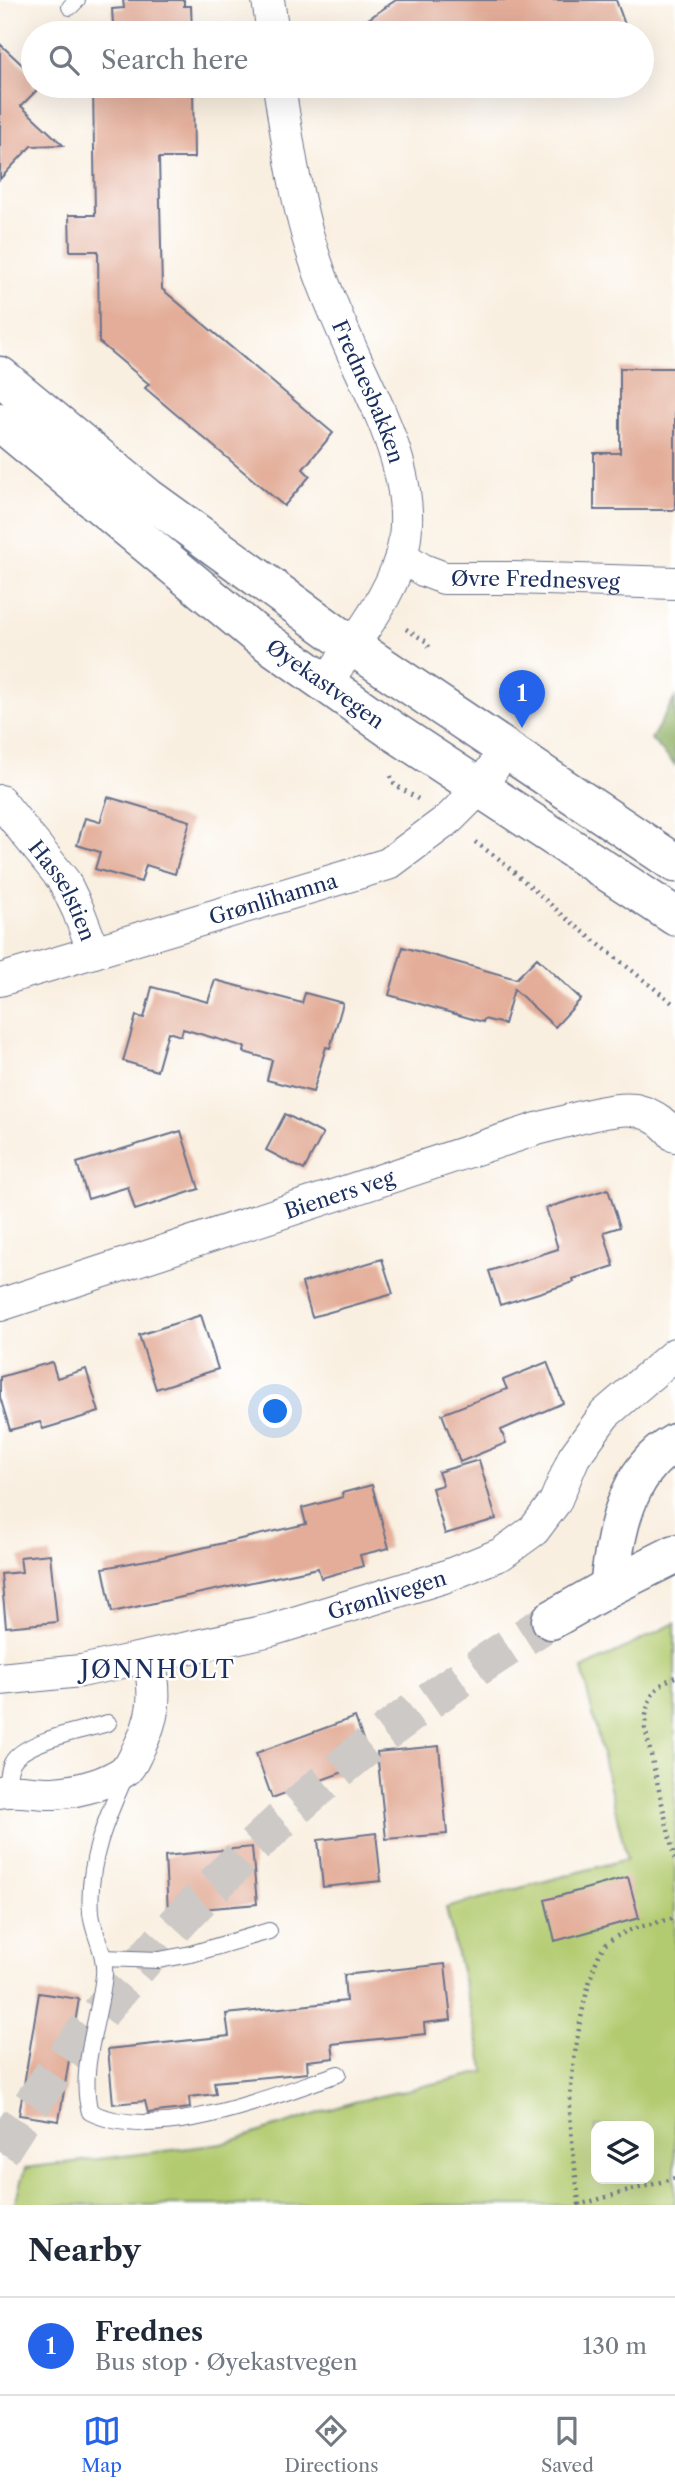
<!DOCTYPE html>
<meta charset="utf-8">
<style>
body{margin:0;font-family:"Libre Caslon Text",serif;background:#f2f2f3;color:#1f2937}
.controls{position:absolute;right:21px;bottom:21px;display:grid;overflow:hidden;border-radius:14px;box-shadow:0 7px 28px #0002}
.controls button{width:63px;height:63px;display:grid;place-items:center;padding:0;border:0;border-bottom:2px solid #e0e1e3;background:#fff;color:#1f2937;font:35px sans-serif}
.you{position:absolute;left:276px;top:1412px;width:24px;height:24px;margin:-18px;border:5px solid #fff;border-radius:50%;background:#1a73e8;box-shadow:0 0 0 10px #1a73e833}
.badge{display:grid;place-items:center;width:46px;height:46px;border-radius:50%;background:#2563eb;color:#fff;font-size:23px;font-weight:700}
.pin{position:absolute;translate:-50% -58px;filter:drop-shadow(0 2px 4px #0008)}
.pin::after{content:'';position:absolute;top:37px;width:24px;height:21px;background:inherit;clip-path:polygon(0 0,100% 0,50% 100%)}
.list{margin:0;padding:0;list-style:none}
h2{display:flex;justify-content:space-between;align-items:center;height:91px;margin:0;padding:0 28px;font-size:30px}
h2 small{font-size:23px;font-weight:400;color:#747a83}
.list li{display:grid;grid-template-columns:46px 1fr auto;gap:21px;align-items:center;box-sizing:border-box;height:98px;padding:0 28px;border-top:2px solid #e0e1e3}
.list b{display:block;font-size:26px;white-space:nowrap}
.list p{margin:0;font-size:23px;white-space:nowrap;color:#747a83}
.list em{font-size:23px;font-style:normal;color:#747a83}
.icon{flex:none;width:38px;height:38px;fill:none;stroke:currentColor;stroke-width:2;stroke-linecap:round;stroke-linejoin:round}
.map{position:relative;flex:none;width:675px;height:2205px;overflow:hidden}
.search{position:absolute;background:#fff;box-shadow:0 7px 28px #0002;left:21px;right:21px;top:21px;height:77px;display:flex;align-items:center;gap:18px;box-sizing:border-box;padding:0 24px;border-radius:38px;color:#747a83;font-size:26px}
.sheet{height:189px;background:#fff}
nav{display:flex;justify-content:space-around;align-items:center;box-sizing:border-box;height:98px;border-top:2px solid #e0e1e3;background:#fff;font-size:19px;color:#747a83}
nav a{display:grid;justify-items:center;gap:4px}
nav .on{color:#2563eb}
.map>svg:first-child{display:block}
.green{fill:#b3cb70;stroke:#677d67;stroke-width:2;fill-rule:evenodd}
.forest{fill:#8eaf62;stroke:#546f60;stroke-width:2}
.building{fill:#e3ad99}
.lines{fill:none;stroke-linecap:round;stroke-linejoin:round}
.primary-tunnel{stroke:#cdc9c6;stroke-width:38;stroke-dasharray:38 19;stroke-linecap:butt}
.service-casing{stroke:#69728c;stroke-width:18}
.minor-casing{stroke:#69728c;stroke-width:34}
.primary-casing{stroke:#69728c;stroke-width:41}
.path{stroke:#69728c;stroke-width:4.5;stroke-dasharray:2 5;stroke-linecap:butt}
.service{stroke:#fff;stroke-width:16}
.minor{stroke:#fff;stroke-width:32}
.primary{stroke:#fff;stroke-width:38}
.labels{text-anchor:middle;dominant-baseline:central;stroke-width:5;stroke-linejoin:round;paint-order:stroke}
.street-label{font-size:21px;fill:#1b2f5e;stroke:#fff}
.quarter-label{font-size:24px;letter-spacing:2px;fill:#1b2f5e;stroke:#fff}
</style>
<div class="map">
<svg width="675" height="2205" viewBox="0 0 675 2205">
<rect width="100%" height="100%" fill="#fff"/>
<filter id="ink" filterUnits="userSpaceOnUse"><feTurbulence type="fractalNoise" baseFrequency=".0143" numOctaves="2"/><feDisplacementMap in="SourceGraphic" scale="14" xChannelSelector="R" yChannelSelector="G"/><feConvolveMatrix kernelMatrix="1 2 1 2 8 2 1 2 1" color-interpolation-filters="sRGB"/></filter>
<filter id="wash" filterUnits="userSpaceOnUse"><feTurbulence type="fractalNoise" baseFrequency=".00686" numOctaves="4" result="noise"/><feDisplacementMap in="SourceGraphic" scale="28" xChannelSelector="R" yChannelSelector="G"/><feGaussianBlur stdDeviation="1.57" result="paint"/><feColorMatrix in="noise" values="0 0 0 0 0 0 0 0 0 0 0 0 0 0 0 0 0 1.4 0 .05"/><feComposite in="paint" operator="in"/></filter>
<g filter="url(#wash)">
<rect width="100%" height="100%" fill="#f9efe0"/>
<path class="green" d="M675,1623V2205H14L25,2168L222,2144L354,2102L485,2072L446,1908L627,1859L582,1669ZM596,2126H649V2179H596Z"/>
<path class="forest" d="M675,698V765L651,739Z"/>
<g id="blocks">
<path class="building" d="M123,0H184V6H191L192,33H94V25H113L112,9L124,8Z
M396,0H616L628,33H348Z
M0,44L33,75V86H41L21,106L63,145L31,146L0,179Z
M93,86H193L194,158H159L162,289L333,433L303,469L310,476L284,506L145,388L149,384L99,342L98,251H70L69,215H95Z
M620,368H675V510H594V453H620Z
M108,797L190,821L175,874L146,865L141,882L95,869L100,852L77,845L85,818L100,822Z
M403,947L516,979L537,958L581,999L555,1027L514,989L504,1024L484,1019L483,1022L389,995Z
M215,980L302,1003L305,993L343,1003L330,1048L326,1047L313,1092L267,1080L272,1060L244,1052L245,1047L183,1029L181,1036L168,1032L157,1071L123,1061L136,1016L144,1018L152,987L208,1002Z
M285,1114L323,1134L304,1170L266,1150Z
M181,1131L199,1189L135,1210L128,1187L88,1199L77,1163Z
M608,1189L620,1227L604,1232L614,1266L573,1279L574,1282L500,1305L489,1271L558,1249L546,1208Z
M382,1259L393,1294L312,1317L302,1283Z
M201,1315L218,1369L156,1389L139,1335Z
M52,1362L57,1378L86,1369L99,1412L43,1429L40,1422L10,1430L0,1397V1377Z
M547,1362L563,1403L501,1430L506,1443L460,1462L442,1414L507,1389L503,1380Z
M479,1460L496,1519L445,1534L432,1488L443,1485L438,1472Z
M372,1485L389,1548L360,1555L363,1566L321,1578L318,1568L112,1612L103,1568L158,1558L306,1524L302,1508L343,1497L342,1493Z
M50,1554L57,1622L6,1627L1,1574L22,1572L20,1557Z
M355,1717L371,1762L272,1798L256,1753Z
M439,1746L447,1834L386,1839L377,1752Z
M376,1833L381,1881L323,1887L318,1840Z
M252,1847L257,1904L168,1912L165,1856Z
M628,1877L639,1918L555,1941L545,1900Z
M445,1964L451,2020L424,2023L425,2034L332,2044L334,2058L307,2061L308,2073L214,2082L216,2094L189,2097L190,2108L148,2113L145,2101L113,2104L108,2049L229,2036L226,2014L346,2001L344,1975Z
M39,1993L79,1999L59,2121L19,2115Z"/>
</g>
</g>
<g filter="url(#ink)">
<use href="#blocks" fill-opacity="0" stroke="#69728c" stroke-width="2"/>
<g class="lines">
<path class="primary-tunnel" d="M0,2152C99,1996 235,1850 381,1736C435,1694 493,1657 551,1620"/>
<defs>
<path id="service" d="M70,7L77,0
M126,1774C106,1819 87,1862 91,1913C93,1934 106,1952 104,1975C100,2017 78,2071 90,2112C157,2145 271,2096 338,2074
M7,1790C8,1782 8,1770 12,1763C23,1741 84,1730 108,1723
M104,1958L159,1960L191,1954L269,1931"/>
<g id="minor">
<path d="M268,0L273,33"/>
<path id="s1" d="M279,86C287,136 294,188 308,237C320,279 338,320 356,360C383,418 420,491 401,557C387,603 352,645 325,684"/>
<path id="s2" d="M401,556L423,570L444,578H513L675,583"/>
<path id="s3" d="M0,801L64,881L78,910L94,952"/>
<path id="s4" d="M0,980L388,864L450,818L480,788L506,748"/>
<path id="s5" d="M0,1305L537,1129C561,1123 618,1104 639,1111C655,1115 665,1124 675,1136"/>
<path id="s6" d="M0,1679L81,1671L271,1630L444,1577L501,1554L534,1530L555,1502L574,1457L605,1414L675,1354"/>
<path d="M0,1792C18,1788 36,1794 54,1793C78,1791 106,1784 126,1770C131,1766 134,1758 137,1752C155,1717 157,1696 149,1658"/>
</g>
<g id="primary">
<path d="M0,376L147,497L352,646L675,863"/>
<path id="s7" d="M0,422L253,632L393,731L675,916"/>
<path d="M609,1587C615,1536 625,1470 675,1443"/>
<path d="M551,1620L609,1587L675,1554"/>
</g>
</defs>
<use href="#service" class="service-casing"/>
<use href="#minor" class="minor-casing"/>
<use href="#primary" class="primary-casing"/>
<path class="path" d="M406,629L427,642L430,650
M391,776L394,784L418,799
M475,842L499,859L566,918L675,1005
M675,1677C651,1687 646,1703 645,1728L675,1861
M578,2205L675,2178
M579,2205C576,2173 571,2141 570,2109C569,2079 586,1964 606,1944C624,1928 652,1924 675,1918"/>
<use href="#service" class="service"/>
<use href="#minor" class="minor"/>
<use href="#primary" class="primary"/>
</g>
</g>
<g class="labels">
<g class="street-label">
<text stroke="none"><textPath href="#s1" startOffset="320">Frednesbakken</textPath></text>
<text stroke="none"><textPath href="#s2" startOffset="140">Øvre Frednesveg</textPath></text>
<text stroke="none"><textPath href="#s7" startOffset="418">Øyekastvegen</textPath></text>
<text stroke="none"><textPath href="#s3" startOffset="110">Hasselstien</textPath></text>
<text stroke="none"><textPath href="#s4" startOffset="285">Grønlihamna</textPath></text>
<text stroke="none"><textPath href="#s5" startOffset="357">Bieners veg</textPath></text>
<text stroke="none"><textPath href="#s6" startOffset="397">Grønlivegen</textPath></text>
</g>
<g class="quarter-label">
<text x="158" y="1669">JØNNHOLT</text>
</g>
</g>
</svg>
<div class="controls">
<button><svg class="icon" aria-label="layers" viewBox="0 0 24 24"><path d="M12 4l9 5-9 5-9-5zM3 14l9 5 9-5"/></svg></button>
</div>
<div class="you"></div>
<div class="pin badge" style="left:522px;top:728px">1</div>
<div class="search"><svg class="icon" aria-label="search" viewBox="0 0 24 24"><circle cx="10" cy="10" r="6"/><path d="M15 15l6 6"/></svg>Search here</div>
</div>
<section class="sheet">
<h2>Nearby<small></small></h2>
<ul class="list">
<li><span class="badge">1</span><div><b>Frednes</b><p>Bus stop · Øyekastvegen</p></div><em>130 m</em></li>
</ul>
</section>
<nav>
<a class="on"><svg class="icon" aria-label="map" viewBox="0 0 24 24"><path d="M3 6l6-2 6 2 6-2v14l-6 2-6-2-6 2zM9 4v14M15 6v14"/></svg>Map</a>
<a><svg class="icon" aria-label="directions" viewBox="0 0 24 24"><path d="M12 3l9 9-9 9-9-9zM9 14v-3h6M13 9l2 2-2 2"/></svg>Directions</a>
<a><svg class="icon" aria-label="saved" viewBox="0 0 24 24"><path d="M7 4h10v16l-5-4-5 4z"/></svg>Saved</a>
</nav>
